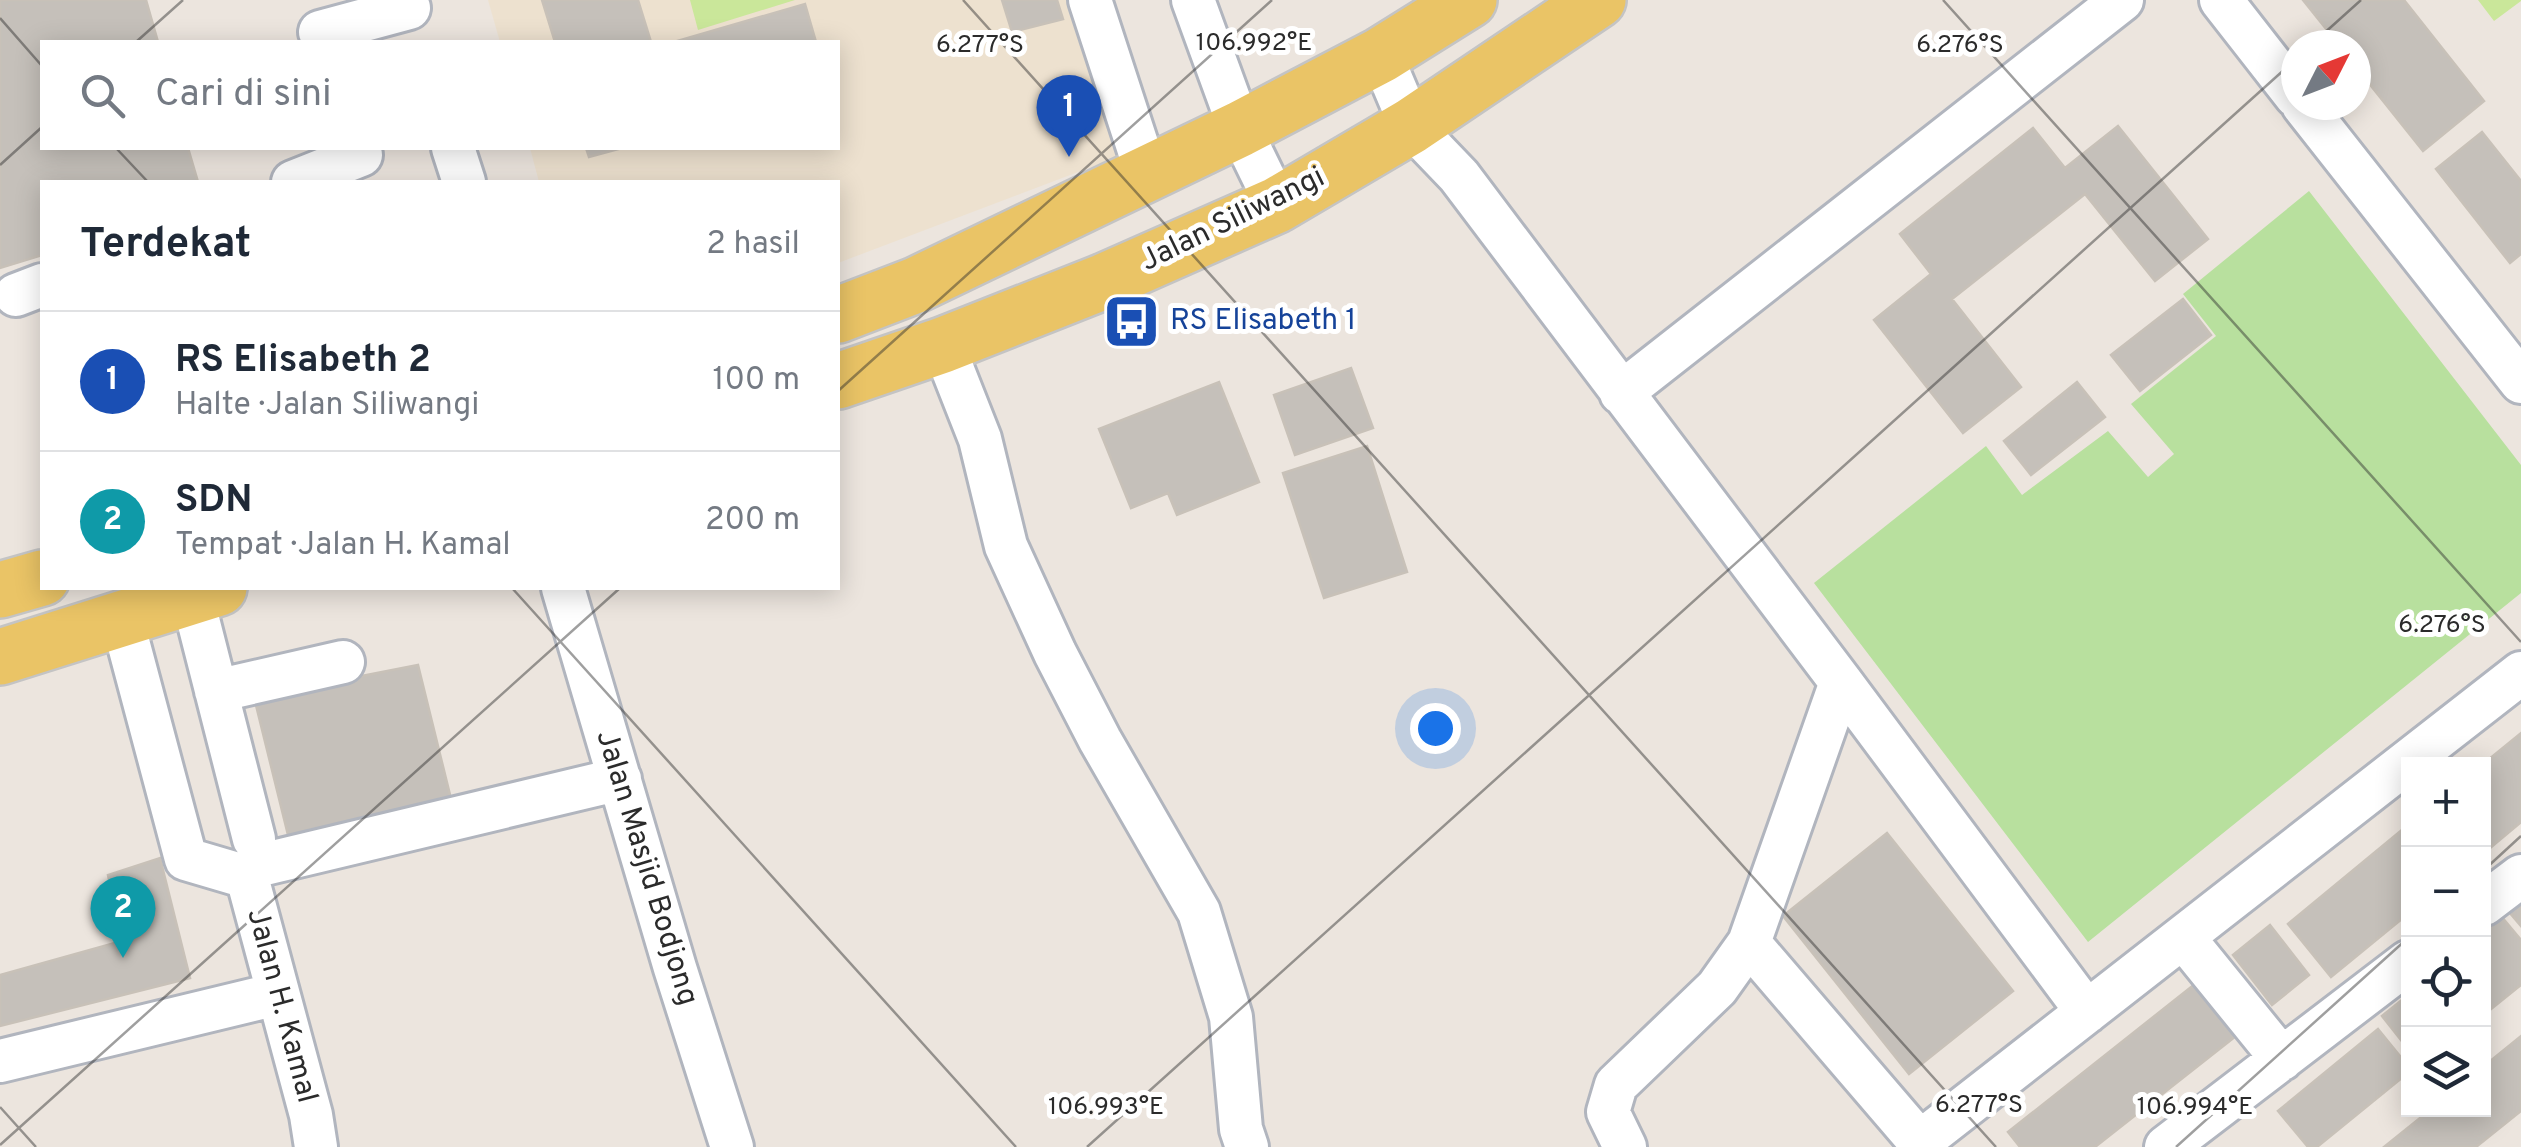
<!DOCTYPE html>
<html lang="id">
<meta charset="utf-8">
<style>
body{margin:0;font-family:Overpass,sans-serif;background:#f2f2f3;color:#1f2937}
.controls{position:absolute;right:30px;bottom:30px;display:grid;overflow:hidden;border-radius:0px;box-shadow:0 5px 25px #0003}
.controls button{width:90px;height:90px;display:grid;place-items:center;padding:0;border:0;border-bottom:2px solid #e0e1e3;background:#fff;color:#1f2937;font:50px sans-serif}
.compass{position:absolute;left:2281px;top:30px;width:90px;height:90px;border-radius:50%;background:#fff;box-shadow:0 5px 25px #0003;rotate:48deg}
.you{position:absolute;left:1435px;top:728px;width:35px;height:35px;margin:-25px;border:8px solid #fff;border-radius:50%;background:#1a73e8;box-shadow:0 0 0 15px #1a73e833}
.badge{display:grid;place-items:center;width:65px;height:65px;border-radius:50%;background:#0b8043;color:#fff;font-size:32px;font-weight:700}
.pin{position:absolute;translate:-50% -82px;filter:drop-shadow(0 2px 5px #0008)}
.pin::after{content:'';position:absolute;top:52px;width:35px;height:30px;background:inherit;clip-path:polygon(0 0,100% 0,50% 100%)}
.list{margin:0;padding:0;list-style:none}
h2{display:flex;justify-content:space-between;align-items:center;height:130px;margin:0;padding:0 40px;font-size:42px}
h2 small{font-size:32px;font-weight:400;color:#747a83}
.list li{display:grid;grid-template-columns:65px 1fr auto;gap:30px;align-items:center;box-sizing:border-box;height:140px;padding:0 40px;border-top:2px solid #e0e1e3}
.list b{display:block;font-size:38px;white-space:nowrap}
.list p{margin:0;font-size:32px;white-space:nowrap;color:#747a83}
.list em{font-size:32px;font-style:normal;color:#747a83}
.icon{flex:none;width:55px;height:55px;fill:none;stroke:currentColor;stroke-width:2;stroke-linecap:round;stroke-linejoin:round}
.map{position:relative;flex:none;width:2521px;height:1147px;overflow:hidden}
.search{position:absolute;background:#fff;box-shadow:0 5px 25px #0003;left:40px;top:40px;width:800px;height:110px;display:flex;align-items:center;gap:25px;box-sizing:border-box;padding:0 35px;border-radius:0px;color:#747a83;font-size:38px}
.panel{position:absolute;background:#fff;box-shadow:0 5px 25px #0003;left:40px;top:180px;width:800px;height:410px;border-radius:0px}
.map>svg:first-child{display:block}
.education{fill:#ede1cf}
.green{fill:#b8e09e}
.pitch{fill:#cae79a}
.building{fill:#c5c0ba;stroke:#c8c1b8;stroke-width:2.5}
.lines{fill:none;stroke-linecap:round;stroke-linejoin:round}
.minor-casing{stroke:#b1b5be;stroke-width:48}
.major-casing{stroke:#c4c4c4;stroke-width:60}
.minor{stroke:#fff;stroke-width:42}
.major{stroke:#eac466;stroke-width:55}
.ticks{fill:none;stroke:#2b2b2b;stroke-width:2.5;stroke-opacity:0.45}
.labels{text-anchor:middle;dominant-baseline:central;stroke-width:10;stroke-linejoin:round;paint-order:stroke}
.street-label{font-size:30px;fill:#2b2b2b;stroke:#fff}
.transit-label{font-size:30px;fill:#164399;stroke:#fff;text-anchor:start}
.ticks-label{font-size:25px;text-anchor:middle;fill:#2b2b2b;stroke:#fff;stroke-width:10;stroke-linejoin:round;paint-order:stroke}
</style>
<div class="map">
<svg width="2521" height="1147" viewBox="0 0 2521 1147">
<rect width="100%" height="100%" fill="#ece5de"/>
<path class="education" d="M488,0H1105L1152,144L838,263V182H539L530,148H838V42H500Z"/>
<path class="green" d="M2309,191L2521,465V593L2088,942L1814,583L1986,446L2022,495L2108,431L2148,477L2174,454L2131,404L2216,336L2183,294Z"/>
<path class="pitch" d="M690,0H795L698,30Z
M2478,0H2521V1L2494,21Z"/>
<path class="building" d="M0,0H146L158,42H42V148H188L198,182H42V255L0,268Z
M542,0H638L651,42H555Z
M1002,0H1057L1063,19L1012,32Z
M2303,0H2404L2484,101L2423,151L2356,67V45H2339Z
M805,4L816,42H674Z
M2118,126L2208,239L2155,281L2085,194L1952,299L2021,387L1963,433L1874,320L1931,274L1900,234L2033,128L2065,168Z
M2482,132L2521,181V254L2510,263L2436,169Z
M586,148H622L589,157Z
M2183,299L2211,335L2140,391L2111,355Z
M1351,368L1373,428L1295,455L1274,395Z
M1219,382L1259,482L1177,515L1168,493L1131,508L1099,429Z
M2077,382L2105,417L2031,475L2004,441Z
M1367,446L1407,572L1324,598L1283,473Z
M418,665L453,807L290,843L254,697Z
M2521,733V822L2484,853L2483,764Z
M2408,825V914L2331,977L2288,924Z
M1887,833L2013,991L1909,1074L1783,916Z
M160,858L190,978L0,1026V975L122,941L108,875Z
M2521,902V926L2509,912Z
M2501,916L2521,940V985L2485,1014L2484,1011V930Z
M2270,925L2309,975L2272,1005L2233,955Z
M2200,980L2241,1032L2095,1147H2020L2008,1132Z
M2408,995V1049L2382,1016Z
M2378,1029L2408,1066V1073L2317,1147H2308L2278,1111Z
M2521,1036V1111L2476,1147H2384L2430,1110H2484V1066Z"/>
<g class="lines">
<defs>
<path id="minor" d="M1090,0L1147,175
M1193,0L1240,129L1277,205
M2221,0L2296,96
M320,32L409,8
M1381,55L1411,126L1459,176L1841,682L2087,1012
M2303,105L2521,382
M453,148L464,182
M293,182L361,155
M16,295L42,285
M943,345L980,439L1006,546L1055,653L1100,740L1199,912L1231,1017L1241,1129L1247,1147
M1621,393L2122,0
M563,588L675,968L732,1147
M192,596L254,839
M122,619L186,859L247,877L311,1115L316,1147
M216,691L343,662
M247,877L256,866L620,779
M2484,904L2521,876
M2183,937L2282,1059
M1749,943L1924,1147
M0,1061L277,994
M1920,1142L2521,673
M1625,1147L1608,1112L1616,1085L1717,988L1749,943L1841,682
M2166,1147L2408,962"/>
<path id="major" d="M838,315L916,285L1240,129L1381,55L1469,0
M838,381L943,345L1105,281L1277,205L1411,126L1598,0
M0,590L42,578
M0,657L219,588"/>
</defs>
<use href="#minor" class="minor-casing"/>
<use href="#major" class="major-casing"/>
<use href="#minor" class="minor"/>
<use href="#major" class="major"/>
</g>
<path class="ticks" d="M963,0L1996,1147M1943,0L2521,642M0,18L42,66M136,42L183,0M2311,45L2361,0M116,148L148,182M0,165L42,127M838,391L1272,0M512,588L1016,1147M2484,870L2521,836M0,1107L36,1147M0,1145L620,588M1087,1147L2296,59M2176,1147L2408,938"/>
<defs>
<symbol id="bus-square" viewBox="-11 -11 22 22"><rect x="-9" y="-9" width="18" height="18" rx="4" fill="#1a4fb4" stroke="#fff"/><path d="M-5-6H5V4H4V6H2V4H-2V6H-4V4H-5ZM-3.5-4V0h7V-4ZM-3.5 1.2v1.5H-2V1.2ZM2 1.2v1.5H3.5V1.2Z" fill="#fff"/></symbol>
</defs>
<g fill-rule="evenodd">
<use href="#bus-square" x="1100" y="290" width="63" height="63"/>
</g>
<g class="labels">
<g class="street-label">
<text transform="translate(1233 220) rotate(-26)">Jalan Siliwangi</text>
<text transform="translate(646 868) rotate(73)">Jalan Masjid Bodjong</text>
<text transform="translate(281 1006) rotate(75)">Jalan H. Kamal</text>
</g>
<g class="transit-label">
<text x="1170" y="321">RS Elisabeth 1</text>
</g>
</g>
<g class="ticks-label">
<text x="1254" y="50">106.992°E</text>
<text x="980" y="52">6.277°S</text>
<text x="1960" y="52">6.276°S</text>
<text x="2442" y="632">6.276°S</text>
<text x="1979" y="1112">6.277°S</text>
<text x="1106" y="1114">106.993°E</text>
<text x="2195" y="1114">106.994°E</text>
</g>
</svg>
<div class="controls">
<button>+</button>
<button>−</button>
<button><svg class="icon" aria-label="locate" viewBox="0 0 24 24"><circle cx="12" cy="12" r="6"/><path d="M12 2v4M12 18v4M2 12h4M18 12h4"/></svg></button>
<button><svg class="icon" aria-label="layers" viewBox="0 0 24 24"><path d="M12 4l9 5-9 5-9-5zM3 14l9 5 9-5"/></svg></button>
</div>
<svg class="compass" viewBox="-18 -18 36 36"><path d="M0-13l5 13h-10z" fill="#e53935"/><path d="M0 13l5-13h-10z" fill="#747a83"/></svg>
<div class="you"></div>
<div class="pin badge" style="left:1069px;top:157px;background:#1a4fb4">1</div>
<div class="pin badge" style="left:123px;top:958px;background:#0f9aa8">2</div>
<div class="search"><svg class="icon" aria-label="search" viewBox="0 0 24 24"><circle cx="10" cy="10" r="6"/><path d="M15 15l6 6"/></svg>Cari di sini</div>
<section class="panel">
<h2>Terdekat<small>2 hasil</small></h2>
<ul class="list">
<li><span class="badge" style="background:#1a4fb4">1</span><div><b>RS Elisabeth 2</b><p>Halte · Jalan Siliwangi</p></div><em>100 m</em></li>
<li><span class="badge" style="background:#0f9aa8">2</span><div><b>SDN</b><p>Tempat · Jalan H. Kamal</p></div><em>200 m</em></li>
</ul>
</section>
</div>
